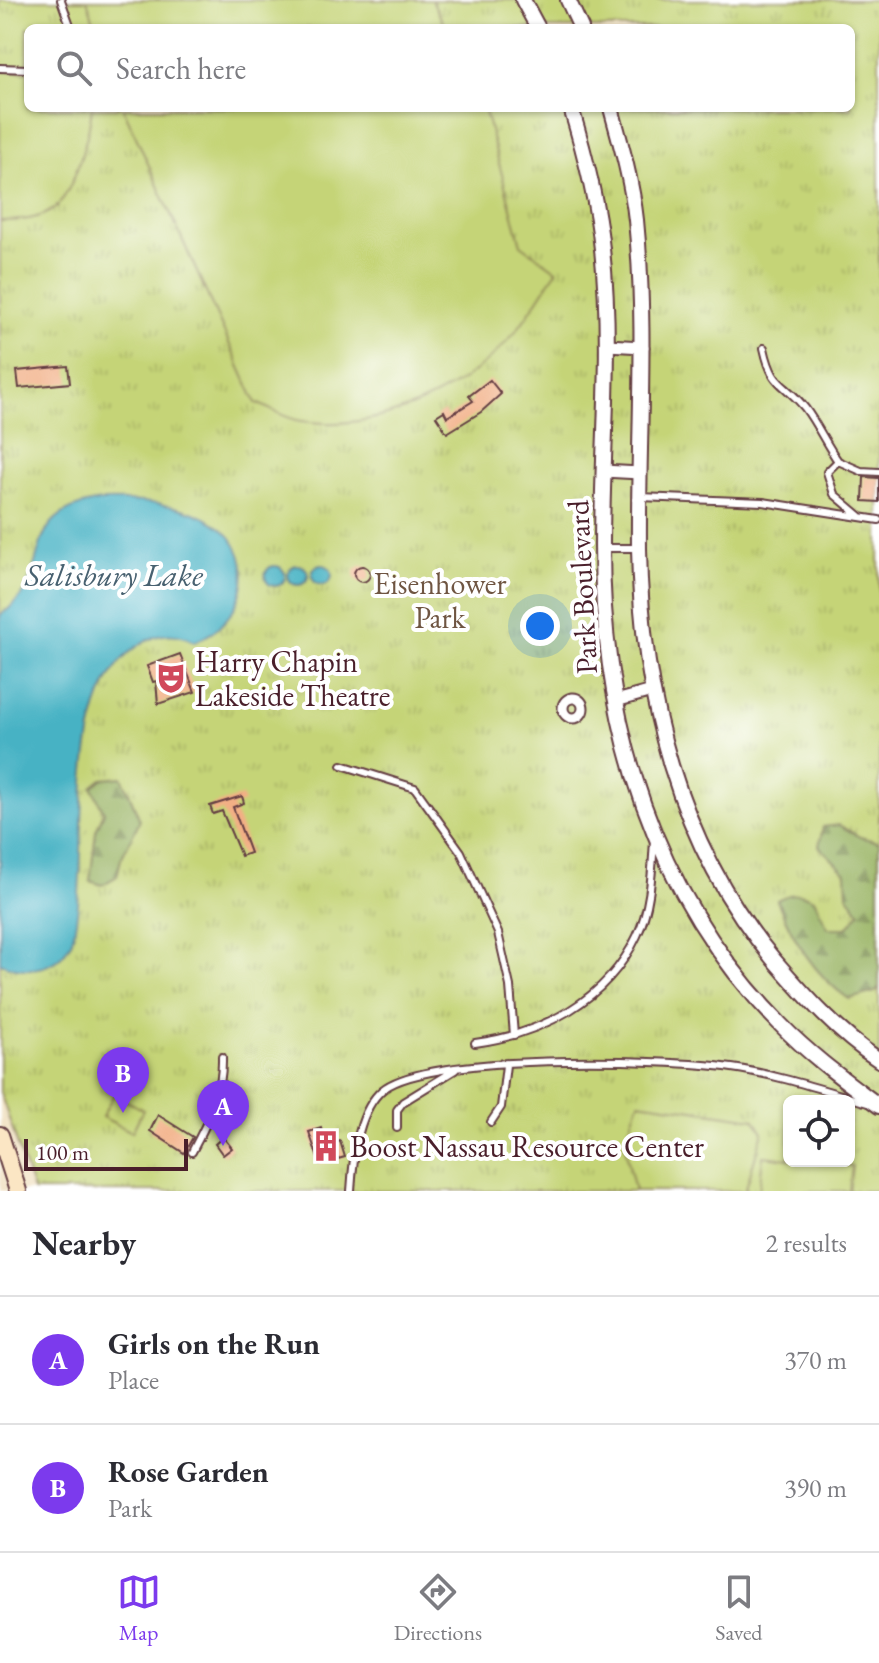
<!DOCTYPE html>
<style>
body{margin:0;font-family:"EB Garamond",serif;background:#f7f7f7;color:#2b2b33}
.controls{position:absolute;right:24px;bottom:24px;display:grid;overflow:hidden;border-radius:12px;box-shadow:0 2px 6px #0004}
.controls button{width:72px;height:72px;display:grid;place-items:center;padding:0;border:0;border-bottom:2px solid #e1e1e2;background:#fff;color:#2b2b33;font:40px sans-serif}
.scale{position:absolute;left:24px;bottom:20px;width:164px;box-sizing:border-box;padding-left:8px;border:4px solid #4a1f2b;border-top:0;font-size:22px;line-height:28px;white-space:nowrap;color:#4a1f2b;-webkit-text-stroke:6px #fff;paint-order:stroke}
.you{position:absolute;left:540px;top:626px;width:28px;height:28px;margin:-20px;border:6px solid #fff;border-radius:50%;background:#1a73e8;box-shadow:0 0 0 12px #1a73e833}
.badge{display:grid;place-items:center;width:52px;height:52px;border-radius:50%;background:#7c3aed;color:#fff;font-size:26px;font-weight:700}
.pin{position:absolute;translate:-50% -66px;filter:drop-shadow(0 2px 4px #0008)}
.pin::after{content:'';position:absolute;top:42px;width:28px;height:24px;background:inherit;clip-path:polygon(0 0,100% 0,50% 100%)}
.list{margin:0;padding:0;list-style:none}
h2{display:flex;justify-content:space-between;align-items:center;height:104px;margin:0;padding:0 32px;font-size:34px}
h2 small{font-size:26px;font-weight:400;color:#7c7c81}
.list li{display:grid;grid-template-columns:52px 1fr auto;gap:24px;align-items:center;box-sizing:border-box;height:128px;padding:0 32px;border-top:2px solid #e1e1e2}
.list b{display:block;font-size:30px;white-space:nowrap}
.list p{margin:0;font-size:26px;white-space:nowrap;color:#7c7c81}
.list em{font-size:26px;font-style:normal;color:#7c7c81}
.icon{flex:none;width:44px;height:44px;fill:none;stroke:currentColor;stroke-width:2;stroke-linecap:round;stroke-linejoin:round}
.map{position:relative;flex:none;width:879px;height:1191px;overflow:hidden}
.search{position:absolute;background:#fff;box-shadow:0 2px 6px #0004;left:24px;right:24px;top:24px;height:88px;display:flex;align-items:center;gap:20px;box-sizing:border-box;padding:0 28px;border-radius:12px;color:#7c7c81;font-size:30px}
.sheet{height:360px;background:#fff}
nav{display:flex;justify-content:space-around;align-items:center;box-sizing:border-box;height:112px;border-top:2px solid #e1e1e2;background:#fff;font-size:22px;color:#7c7c81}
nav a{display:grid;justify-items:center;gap:4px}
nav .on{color:#7c3aed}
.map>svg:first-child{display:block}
.grass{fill:url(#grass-tufts);stroke:#887a51;stroke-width:2;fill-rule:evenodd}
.forest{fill:url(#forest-firs);stroke:#736a4a;stroke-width:2}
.garden{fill:#c5d477;stroke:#887a51;stroke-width:2}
.water{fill:#46b2c4;stroke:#486878;stroke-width:2}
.building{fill:#f2af85}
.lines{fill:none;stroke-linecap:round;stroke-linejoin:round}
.service-casing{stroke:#633c42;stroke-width:10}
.pedestrian-casing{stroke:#633c42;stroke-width:13}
.minor-casing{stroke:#633c42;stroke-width:15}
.tertiary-casing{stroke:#633c42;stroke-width:18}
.secondary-casing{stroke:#633c42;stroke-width:20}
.service{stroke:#fff;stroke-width:6}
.pedestrian{stroke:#fff;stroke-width:9}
.minor{stroke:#fff;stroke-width:11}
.tertiary{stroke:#fff;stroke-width:14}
.secondary{stroke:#fbe6c4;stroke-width:16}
.labels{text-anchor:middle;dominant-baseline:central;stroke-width:8;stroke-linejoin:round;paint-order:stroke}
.park-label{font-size:30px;fill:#6f5542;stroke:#fff}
.street-label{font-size:30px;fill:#4a1f2b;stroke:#fff}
.poi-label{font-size:30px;fill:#4a1f2b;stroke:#fff;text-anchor:start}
.water-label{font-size:32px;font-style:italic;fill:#486170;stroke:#fff}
</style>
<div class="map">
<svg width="879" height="1191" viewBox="0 0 879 1191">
<defs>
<pattern id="grass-tufts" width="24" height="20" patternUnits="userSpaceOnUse" patternTransform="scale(2)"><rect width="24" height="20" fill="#c5d477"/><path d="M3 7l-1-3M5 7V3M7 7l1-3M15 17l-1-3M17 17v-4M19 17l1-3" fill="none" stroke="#abb667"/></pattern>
<pattern id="forest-firs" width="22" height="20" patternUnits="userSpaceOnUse" patternTransform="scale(2)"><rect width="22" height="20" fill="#9cb668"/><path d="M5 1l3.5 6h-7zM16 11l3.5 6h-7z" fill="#819356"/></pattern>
</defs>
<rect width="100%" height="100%" fill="#fff"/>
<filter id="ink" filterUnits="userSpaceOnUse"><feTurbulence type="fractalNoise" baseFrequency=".0125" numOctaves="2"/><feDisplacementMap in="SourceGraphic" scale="16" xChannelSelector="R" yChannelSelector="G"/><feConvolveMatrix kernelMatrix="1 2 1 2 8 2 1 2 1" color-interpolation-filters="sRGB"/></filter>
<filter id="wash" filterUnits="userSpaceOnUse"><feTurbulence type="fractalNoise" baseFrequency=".006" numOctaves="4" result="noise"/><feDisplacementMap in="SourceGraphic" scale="32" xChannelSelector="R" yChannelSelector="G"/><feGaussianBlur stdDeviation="1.8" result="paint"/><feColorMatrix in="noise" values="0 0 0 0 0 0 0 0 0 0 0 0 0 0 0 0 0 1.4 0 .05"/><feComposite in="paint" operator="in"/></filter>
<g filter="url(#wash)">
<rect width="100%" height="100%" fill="#f1e2c4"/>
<path class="grass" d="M0,0H879V1191H33L0,1092ZM28,28H851V108H28ZM789,1101H849V1161H789Z"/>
<path class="forest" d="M122,777L140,820L121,859L117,876L102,885L90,881L96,831L104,812L92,787L102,779Z
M839,825L860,837L879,842V987L876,992L849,999C814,975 793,939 777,900C792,892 799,892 814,899L828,928H847L860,912L847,895L846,873L819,846L823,827Z"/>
<path class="garden" d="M87,0H432L446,28H96Z
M0,71L28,72V108H92C89,134 76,183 59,204C45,220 19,221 0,221Z
M123,108H484L521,245L557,271C544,289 533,309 519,327C471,390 381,433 302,421C287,419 271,409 256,403Z
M114,1094L143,1110L132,1132L102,1117Z
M639,1102L754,1119L763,1132L745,1191H635L624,1143Z
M763,1156L852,1166L849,1191H759Z"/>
<path class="water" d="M101,501C137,500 183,503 214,523C265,556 245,623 194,642C180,632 163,633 148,640C58,684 94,860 72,940C59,970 28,975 0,963V615C59,578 11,514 101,501Z
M288 575a10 10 0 1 1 20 0a10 10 0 1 1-20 0Z
M312 575a10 10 0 1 1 20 0a10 10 0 1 1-20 0Z
M265 576a10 10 0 1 1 20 0a10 10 0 1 1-20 0Z"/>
<g id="blocks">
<path class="building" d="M68,366L70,383L19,388L17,371Z
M490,380L501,394L481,412L447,433L436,416L444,411L447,417L473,401L469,396Z
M864,477L879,478V502L863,501Z
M354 574a8 8 0 1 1 16 0a8 8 0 1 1-16 0Z
M180,654L195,692L158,704L156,681L153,682L147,666Z
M242,796L244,803L233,807L250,853L241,856L222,811L213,814L210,806Z
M158,1115L193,1137L184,1153L150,1131Z
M321,1128L326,1146L340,1141L345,1157L320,1164L309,1132Z
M223,1137L232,1148L223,1155L215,1144Z"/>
</g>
</g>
<g filter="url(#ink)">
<use href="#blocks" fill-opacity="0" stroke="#633c42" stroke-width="2"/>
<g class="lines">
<defs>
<path id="service" d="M61,0L71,28
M0,68L28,69
M764,348C773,389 783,380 805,408C817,424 826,444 838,461
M640,497L763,502L879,520
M860,516L834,494L827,472L838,461L861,471L879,472
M602,548H638
M342,765L415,788L461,852L498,933L510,986L514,1035
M475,1043C542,1034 607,1000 637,936C651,907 652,871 654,840
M491,1122L501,1107L506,1065
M397,1128V1110L403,1102L455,1070
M192,1152C209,1119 223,1095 222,1057
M351,1191C353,1160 357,1116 379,1093C417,1051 672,1059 732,1068C779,1075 823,1090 868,1103"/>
<path id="pedestrian" d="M563 708a10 10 0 1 1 20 0a10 10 0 1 1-20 0Z"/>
<path id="minor" d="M607,345L643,347
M603,471L640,473
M616,701L652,691"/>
<path id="tertiary" d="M523,0L538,28
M568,0L581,28
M571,108C585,154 597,201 602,249C613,348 602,447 602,546C602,726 653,895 781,1025C811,1056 846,1081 879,1106
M611,108C621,144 632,183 636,220C647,330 638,438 639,548C641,695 678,845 774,960C806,997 838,1033 879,1060"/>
<path id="secondary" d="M0,1135L18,1191"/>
</defs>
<use href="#service" class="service-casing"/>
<use href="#pedestrian" class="pedestrian-casing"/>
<use href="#minor" class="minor-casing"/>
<use href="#tertiary" class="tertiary-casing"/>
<use href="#secondary" class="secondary-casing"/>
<use href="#service" class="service"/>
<use href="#pedestrian" class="pedestrian"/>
<use href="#minor" class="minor"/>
<use href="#tertiary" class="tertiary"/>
<use href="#secondary" class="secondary"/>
</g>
</g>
<defs>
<symbol id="theatre-bare" viewBox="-9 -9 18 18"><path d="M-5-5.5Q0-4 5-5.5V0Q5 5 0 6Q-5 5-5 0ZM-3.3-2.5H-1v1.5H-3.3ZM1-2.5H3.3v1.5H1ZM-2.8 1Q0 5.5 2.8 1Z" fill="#d1495b" stroke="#fff" stroke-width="2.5" paint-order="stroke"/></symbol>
<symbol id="building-bare" viewBox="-9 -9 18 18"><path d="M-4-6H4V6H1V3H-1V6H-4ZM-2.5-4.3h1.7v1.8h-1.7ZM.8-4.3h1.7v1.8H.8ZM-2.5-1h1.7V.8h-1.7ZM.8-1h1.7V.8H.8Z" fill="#d1495b" stroke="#fff" stroke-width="2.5" paint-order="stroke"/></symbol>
</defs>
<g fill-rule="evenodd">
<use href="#theatre-bare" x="149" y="656" width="44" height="44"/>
<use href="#building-bare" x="304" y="1124" width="44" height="44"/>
</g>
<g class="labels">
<g class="park-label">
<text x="440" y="583">Eisenhower<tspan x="440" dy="34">Park</tspan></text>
</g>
<g class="street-label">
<text transform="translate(582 587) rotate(-93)">Park Boulevard</text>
</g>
<g class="poi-label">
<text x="195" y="661">Harry Chapin<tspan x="195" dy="34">Lakeside Theatre</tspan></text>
<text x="350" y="1146">Boost Nassau Resource Center</text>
</g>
<g class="water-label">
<text x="114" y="575">Salisbury Lake</text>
</g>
</g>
</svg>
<div class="controls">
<button><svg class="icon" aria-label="locate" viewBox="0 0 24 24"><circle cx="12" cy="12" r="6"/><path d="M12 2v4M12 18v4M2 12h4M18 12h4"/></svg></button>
</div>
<div class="scale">100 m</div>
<div class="you"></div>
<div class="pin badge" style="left:223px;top:1146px">A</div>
<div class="pin badge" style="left:123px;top:1113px">B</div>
<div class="search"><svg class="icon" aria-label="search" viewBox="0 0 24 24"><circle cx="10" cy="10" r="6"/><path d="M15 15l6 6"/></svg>Search here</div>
</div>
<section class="sheet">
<h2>Nearby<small>2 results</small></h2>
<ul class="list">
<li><span class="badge">A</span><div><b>Girls on the Run</b><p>Place</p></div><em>370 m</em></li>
<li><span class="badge">B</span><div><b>Rose Garden</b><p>Park</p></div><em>390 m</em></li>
</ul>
</section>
<nav>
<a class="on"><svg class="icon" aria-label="map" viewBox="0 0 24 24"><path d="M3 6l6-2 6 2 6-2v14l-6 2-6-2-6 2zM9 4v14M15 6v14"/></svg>Map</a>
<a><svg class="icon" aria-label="directions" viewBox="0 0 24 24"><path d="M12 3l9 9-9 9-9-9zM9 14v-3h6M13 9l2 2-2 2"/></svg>Directions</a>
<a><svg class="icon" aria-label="saved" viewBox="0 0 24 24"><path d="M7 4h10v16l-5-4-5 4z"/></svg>Saved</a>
</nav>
